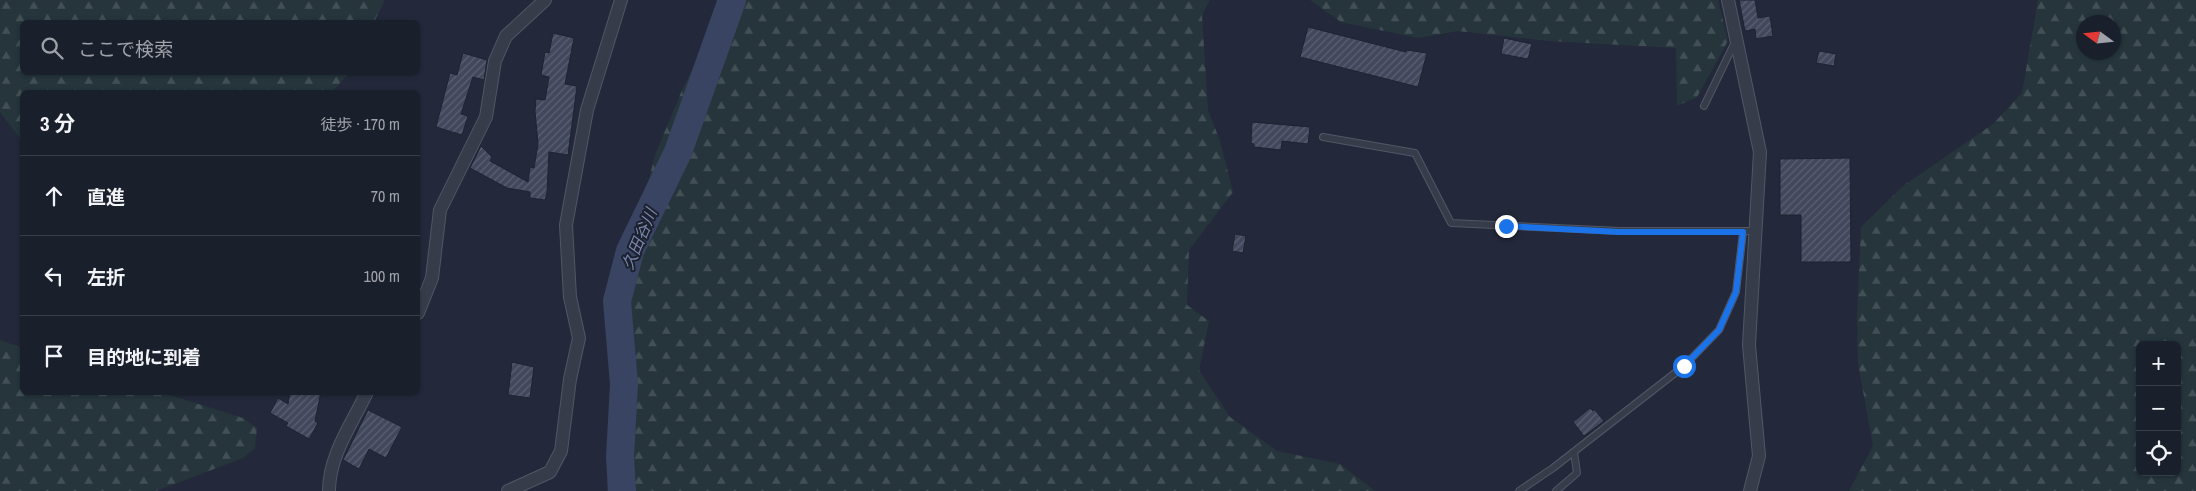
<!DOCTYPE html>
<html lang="ja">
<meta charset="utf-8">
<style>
body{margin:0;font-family:"Archivo Narrow","Noto Sans JP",sans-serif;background:#232734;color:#f1f3f6}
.controls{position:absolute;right:15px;bottom:15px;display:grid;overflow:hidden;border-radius:8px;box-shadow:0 1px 4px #0004}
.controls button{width:45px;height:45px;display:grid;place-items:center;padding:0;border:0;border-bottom:1px solid #383d48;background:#1a1f2c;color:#f1f3f6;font:25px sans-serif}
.compass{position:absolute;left:2076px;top:15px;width:45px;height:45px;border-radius:50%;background:#1a1f2c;box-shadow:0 1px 4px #0004;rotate:285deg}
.stop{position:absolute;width:15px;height:15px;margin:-11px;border:4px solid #1a73e8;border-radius:50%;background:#fff}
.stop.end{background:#1a73e8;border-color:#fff;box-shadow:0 1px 5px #0008}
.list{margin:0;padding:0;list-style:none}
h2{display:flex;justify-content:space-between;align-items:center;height:65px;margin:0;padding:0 20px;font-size:21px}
h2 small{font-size:16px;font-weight:400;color:#9fa2a9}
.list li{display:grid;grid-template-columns:32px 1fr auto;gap:15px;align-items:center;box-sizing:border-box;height:80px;padding:0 20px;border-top:1px solid #383d48}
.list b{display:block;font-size:19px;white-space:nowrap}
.list em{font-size:16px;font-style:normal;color:#9fa2a9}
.icon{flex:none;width:28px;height:28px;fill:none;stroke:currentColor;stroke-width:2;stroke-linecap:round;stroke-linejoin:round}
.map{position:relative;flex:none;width:2196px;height:491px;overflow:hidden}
.search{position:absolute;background:#1a1f2c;box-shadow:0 1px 4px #0004;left:20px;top:20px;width:400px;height:55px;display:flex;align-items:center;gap:12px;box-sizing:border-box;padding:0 18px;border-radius:8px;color:#9fa2a9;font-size:19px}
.panel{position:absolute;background:#1a1f2c;box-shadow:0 1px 4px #0004;left:20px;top:90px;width:400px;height:305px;border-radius:8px}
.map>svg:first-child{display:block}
.forest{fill:url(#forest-firs);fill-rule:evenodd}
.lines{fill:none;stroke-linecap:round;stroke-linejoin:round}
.river{stroke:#394463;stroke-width:28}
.building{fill:url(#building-hatch);stroke:#1e2331}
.service-casing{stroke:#525665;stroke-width:8}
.minor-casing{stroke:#525665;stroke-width:14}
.service{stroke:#373c4b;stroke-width:6}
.minor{stroke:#373c4b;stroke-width:12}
.route{stroke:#1a73e8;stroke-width:6}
.labels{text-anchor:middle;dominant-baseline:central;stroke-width:4;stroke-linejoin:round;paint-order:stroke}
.water-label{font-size:16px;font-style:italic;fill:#7b88ad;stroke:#1c212f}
</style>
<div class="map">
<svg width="2196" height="491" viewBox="0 0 2196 491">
<defs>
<pattern id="forest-firs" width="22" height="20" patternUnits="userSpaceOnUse" patternTransform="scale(1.25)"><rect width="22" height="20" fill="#25353b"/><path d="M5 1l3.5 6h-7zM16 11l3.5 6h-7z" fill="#425056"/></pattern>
<pattern id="building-hatch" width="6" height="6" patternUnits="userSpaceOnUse" patternTransform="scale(1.25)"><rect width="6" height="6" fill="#42485c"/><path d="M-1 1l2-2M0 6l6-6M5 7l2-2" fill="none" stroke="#5b6072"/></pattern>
</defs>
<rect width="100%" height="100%" fill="#23293a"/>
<path class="forest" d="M0,0H385L374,22H22V72L349,73L332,92H22V141L0,112Z
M727,0H1210L1202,15L1208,110L1220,141L1233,192L1189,250L1187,305L1209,321L1199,370L1230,417L1277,451L1340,464L1375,491H607L612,429L610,394L623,302L637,226L655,155L682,90Z
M1310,0H1718L1728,41L1697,97L1677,106L1676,48L1549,41L1458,31L1418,38L1341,22Z
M2038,0H2196V491H1849L1873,446L1858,363L1857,317L1861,227L1903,186L1993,124L2022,93ZM2084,22H2114V52H2084ZM2140,345H2177V472H2140Z
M0,340L22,348V392L163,393L243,418L257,428L255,448L243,458L156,491H0Z"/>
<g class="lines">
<path class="river" d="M622,491L620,457L624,384L617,301L630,251L678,152L732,0"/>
</g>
<path class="building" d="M1739,0H1755L1758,18L1770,16L1773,36L1756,39L1755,29L1745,31Z
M1308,27L1406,52L1407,50L1427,53L1418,87L1300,57Z
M553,33L574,38L565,84L577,86L568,155L549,152L547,193L545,200L530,198V192L507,188L470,168L481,146L492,157L490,161L528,182L530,167L534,168L538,144L535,111L536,99L545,100L549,77L541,75L545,52L549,53Z
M1504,38L1532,44L1528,59L1501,54Z
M1819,51L1836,54L1834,66L1816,63Z
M463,53L487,60L484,80L473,77L461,114L468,116L462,135L436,127L450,73L457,75Z
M1252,122L1310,127L1308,144L1282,141L1281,150L1254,147V144L1251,143Z
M1850,158L1851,262H1801V215H1780V159Z
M1235,234L1246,236L1243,253L1232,251Z
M512,362L534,367L530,398L508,395Z
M290,392H321L315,421L318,423L309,439L286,426L288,423L270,413L278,398L288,404Z
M1590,408L1593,411L1594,409L1604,421L1584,436L1573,422Z
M368,410L402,427L386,458L369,449L359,469L343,460Z"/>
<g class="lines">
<defs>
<path id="service" d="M1704,106L1735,42
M1323,137L1415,153L1451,223L1620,231H1754
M1519,491L1553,468L1684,366L1719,330L1736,292L1743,232
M1556,491L1577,473L1574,452"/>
<path id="minor" d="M1728,0L1760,152L1749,345L1759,456L1750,491
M418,313L432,278L440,210L486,117L495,61L506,36L545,0
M329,491C329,455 352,424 367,392
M508,491L550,472L561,451L570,379L579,338L570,297L566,225L587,110L621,0"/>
</defs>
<use href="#service" class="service-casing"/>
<use href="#minor" class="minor-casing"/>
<use href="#service" class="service"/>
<use href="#minor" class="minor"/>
</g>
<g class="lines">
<path class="route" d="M1506,226L1620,232H1743L1736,292L1719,330L1684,366"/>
</g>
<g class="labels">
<g class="water-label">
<text transform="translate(639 239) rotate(-67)">久田谷川</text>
</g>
</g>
</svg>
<div class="controls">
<button>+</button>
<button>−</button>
<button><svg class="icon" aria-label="locate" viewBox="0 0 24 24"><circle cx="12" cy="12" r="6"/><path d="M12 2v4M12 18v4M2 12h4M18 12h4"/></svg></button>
</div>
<svg class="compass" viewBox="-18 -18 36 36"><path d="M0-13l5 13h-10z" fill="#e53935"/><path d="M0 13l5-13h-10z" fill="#9fa2a9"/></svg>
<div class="stop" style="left:1684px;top:366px"></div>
<div class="stop end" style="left:1506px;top:226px"></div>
<div class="search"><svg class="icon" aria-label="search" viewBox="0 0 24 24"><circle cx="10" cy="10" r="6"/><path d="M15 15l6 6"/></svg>ここで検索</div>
<section class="panel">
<h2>3 分<small>徒歩 · 170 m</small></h2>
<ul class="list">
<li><svg class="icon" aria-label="ahead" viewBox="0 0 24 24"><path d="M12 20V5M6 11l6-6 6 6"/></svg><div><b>直進</b></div><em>70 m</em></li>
<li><svg class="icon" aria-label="left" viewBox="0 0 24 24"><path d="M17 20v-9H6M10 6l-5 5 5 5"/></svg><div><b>左折</b></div><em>100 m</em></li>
<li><svg class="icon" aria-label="arrive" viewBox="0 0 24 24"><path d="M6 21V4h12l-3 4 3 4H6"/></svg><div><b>目的地に到着</b></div></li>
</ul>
</section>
</div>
